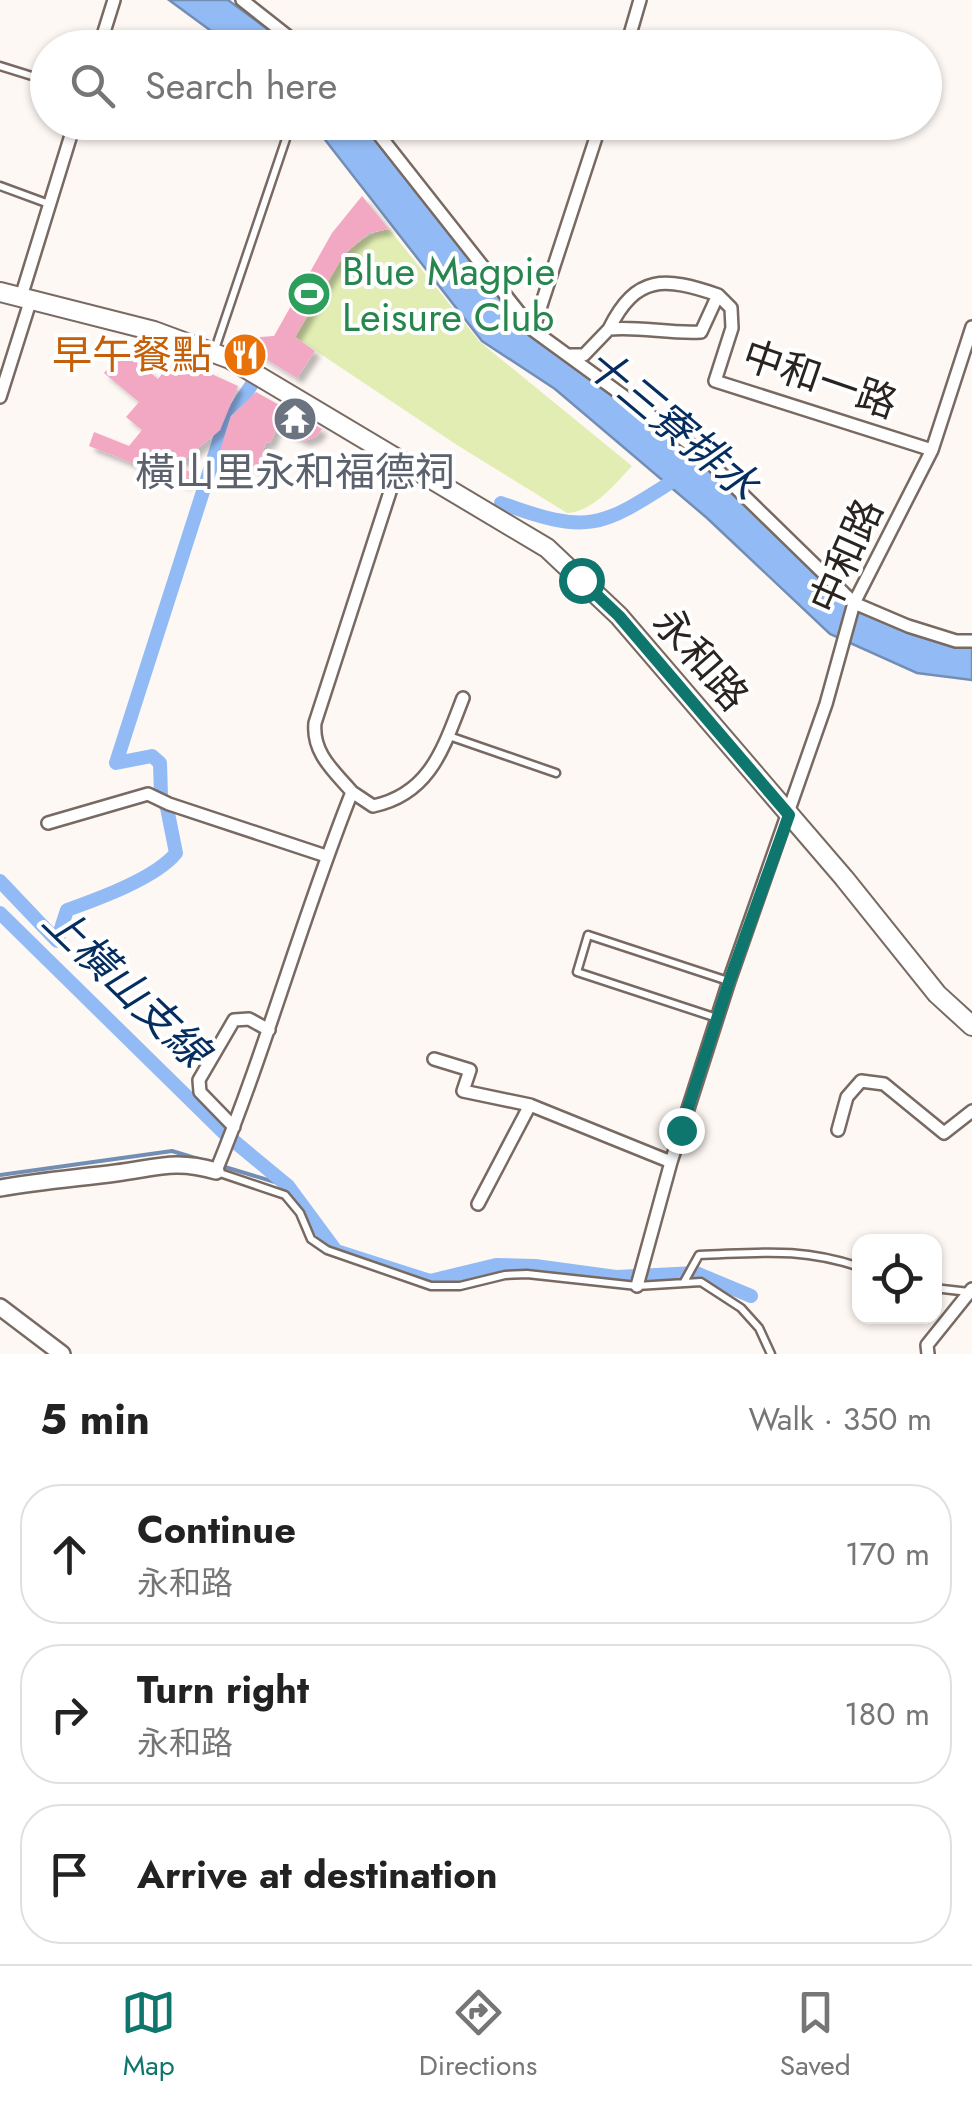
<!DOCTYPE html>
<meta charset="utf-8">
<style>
body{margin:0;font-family:Jost,"Noto Sans TC",sans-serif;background:#f2f2f2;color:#222}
.controls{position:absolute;right:30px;bottom:30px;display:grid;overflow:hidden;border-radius:20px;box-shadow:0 2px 8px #0004}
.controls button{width:90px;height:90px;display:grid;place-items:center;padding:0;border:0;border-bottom:2px solid #e0e0e0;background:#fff;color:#222;font:50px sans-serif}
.stop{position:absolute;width:30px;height:30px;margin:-22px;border:8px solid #0f766e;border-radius:50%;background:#fff}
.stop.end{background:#0f766e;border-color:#fff;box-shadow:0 2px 10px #0008}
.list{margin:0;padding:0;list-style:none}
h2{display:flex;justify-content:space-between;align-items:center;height:130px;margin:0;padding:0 40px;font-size:42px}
h2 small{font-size:32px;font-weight:400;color:#767676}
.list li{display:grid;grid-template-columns:65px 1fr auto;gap:30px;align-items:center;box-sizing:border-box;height:140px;margin:0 20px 20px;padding:0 20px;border:2px solid #e0e0e0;border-radius:40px}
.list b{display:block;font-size:38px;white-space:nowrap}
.list p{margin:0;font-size:32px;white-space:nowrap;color:#767676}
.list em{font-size:32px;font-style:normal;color:#767676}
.icon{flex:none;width:55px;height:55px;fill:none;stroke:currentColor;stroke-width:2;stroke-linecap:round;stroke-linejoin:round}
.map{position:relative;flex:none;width:972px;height:1354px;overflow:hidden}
.search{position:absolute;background:#fff;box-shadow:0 2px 8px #0004;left:30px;right:30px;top:30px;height:110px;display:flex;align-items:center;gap:25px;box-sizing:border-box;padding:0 35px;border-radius:55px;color:#767676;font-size:38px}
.sheet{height:610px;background:#fff}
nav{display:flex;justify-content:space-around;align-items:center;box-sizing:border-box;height:140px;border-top:2px solid #e0e0e0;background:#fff;font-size:28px;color:#767676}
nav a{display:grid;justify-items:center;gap:5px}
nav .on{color:#0f766e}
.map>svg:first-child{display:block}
.green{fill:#e1edb2}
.water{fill:#92bbf5;stroke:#738eb5;stroke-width:2.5}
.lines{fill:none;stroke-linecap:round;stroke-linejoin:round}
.stream{stroke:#738eb5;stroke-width:4}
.canal{stroke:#92bbf5;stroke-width:14}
.building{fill:#f2a7c3;filter:url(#shadow)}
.service-casing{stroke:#786a62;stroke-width:11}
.minor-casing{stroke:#786a62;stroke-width:16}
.tertiary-casing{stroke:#786a62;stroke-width:20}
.secondary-casing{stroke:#786a62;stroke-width:22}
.service{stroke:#fff;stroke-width:6}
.minor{stroke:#fff;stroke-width:11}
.tertiary{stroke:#fff;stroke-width:15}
.secondary{stroke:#fff;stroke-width:18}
.route{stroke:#0f766e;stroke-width:12}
.labels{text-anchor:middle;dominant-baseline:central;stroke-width:8;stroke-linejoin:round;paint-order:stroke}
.leisure-label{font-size:40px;fill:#27864d;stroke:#fff;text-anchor:start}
.food-label{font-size:40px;fill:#c56008;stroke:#fff;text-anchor:end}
.street-label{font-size:40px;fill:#2a2421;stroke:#fff}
.worship-label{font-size:40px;fill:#5b616d;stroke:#fff}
.water-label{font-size:42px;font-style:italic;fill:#052d5f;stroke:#fff}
</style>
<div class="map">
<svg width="972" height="1354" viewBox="0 0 972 1354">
<defs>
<filter id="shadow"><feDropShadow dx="5.5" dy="5.5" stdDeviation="2.5" flood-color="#0004"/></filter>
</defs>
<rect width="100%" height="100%" fill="#fef8f4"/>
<path class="green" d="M389,229L480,342L632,466C615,484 593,512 567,513L457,445L295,337C319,297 339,238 389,229Z"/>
<path class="water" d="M169,0H228L292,47H233Z
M312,123H364L530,333L692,450L844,602L884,622L972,645V680L917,673L830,634L707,518L555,389L482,341Z"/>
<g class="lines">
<path class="stream" d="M0,1175L172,1151L288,1186"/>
<path class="canal" d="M501,503C591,536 601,527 679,477
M0,881L57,941L67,910C98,899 156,878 176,853L167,808L161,797L160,763L152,756L116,763L223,429L252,384
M0,913L223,1132L288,1186L336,1251L430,1281L496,1265L535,1266L616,1277L696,1273L751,1296"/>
</g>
<path class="building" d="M362,196L389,229L369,233L345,253L295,337L315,351L297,378L253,351L260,337L274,336L332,233Z
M123,350L158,379L175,357L191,370L194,366L238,386L220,430L177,466L190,472L186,484L89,446L94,432L129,446L142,430L126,417L139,402L104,373Z
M256,392L322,429L316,437L304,441L277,428L270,443L266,442L257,469L218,457L231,416Z"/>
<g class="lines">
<defs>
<path id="service" d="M0,66L48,81
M0,186L49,204
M214,352L291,124L288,122
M449,736L556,773
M717,1018L577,972L588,935L728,981
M217,1172L285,1195L300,1213L311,1239L327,1250L431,1286H460L505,1275L527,1274L637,1286L701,1282L741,1308L759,1328L771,1354
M684,1282L699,1255C761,1253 799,1247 860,1267
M934,1288L969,1292"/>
<path id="minor" d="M242,0L303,48
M99,48L114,0
M626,48L640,0
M369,122L533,330L695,448L854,603L908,626L956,641H972
M21,297L75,122
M609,329C636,274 665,277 718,295
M533,330L601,122
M571,355H584L609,329C640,326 669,334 701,332L718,295L731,308L732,328L715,381L932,450
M0,397L31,299
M352,792L373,806C431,794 444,746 463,698
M48,823L148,794L169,804L326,856
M434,1059L470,1070L463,1091L530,1105
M234,1127L200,1092L199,1080L234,1020L249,1019L269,1030
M838,1130L847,1097L861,1081L884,1084L944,1133L972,1111
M216,1171C267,1047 302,917 352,792C334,771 312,753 315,723L400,461
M478,1204L530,1105L671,1162
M637,1286L671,1162L729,981L826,704L854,603L932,450L972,327
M928,1354L927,1345L972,1289"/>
<path id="tertiary" d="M0,1188C39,1181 77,1178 116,1173C156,1168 175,1159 216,1171
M0,1307L62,1354"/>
<path id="secondary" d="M0,292L154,331L230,359L547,548L619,616L844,878L937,994L972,1026"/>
</defs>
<use href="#service" class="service-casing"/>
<use href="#minor" class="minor-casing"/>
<use href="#tertiary" class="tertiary-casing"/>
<use href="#secondary" class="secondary-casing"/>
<use href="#service" class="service"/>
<use href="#minor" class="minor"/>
<use href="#tertiary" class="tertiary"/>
<use href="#secondary" class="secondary"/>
</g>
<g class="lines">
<path class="route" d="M581,580L619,616L789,815L729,982L681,1130"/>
</g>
<defs>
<symbol id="stadium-disc" viewBox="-11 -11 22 22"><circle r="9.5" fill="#2e9e5b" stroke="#fff"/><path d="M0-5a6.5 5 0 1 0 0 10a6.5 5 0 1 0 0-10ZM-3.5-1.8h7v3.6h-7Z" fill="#fff"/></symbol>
<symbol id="restaurant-disc" viewBox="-11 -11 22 22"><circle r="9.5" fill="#e8710a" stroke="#fff"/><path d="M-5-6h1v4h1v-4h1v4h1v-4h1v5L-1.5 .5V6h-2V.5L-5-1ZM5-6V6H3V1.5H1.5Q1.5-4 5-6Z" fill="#fff"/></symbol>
<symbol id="temple-disc" viewBox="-11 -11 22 22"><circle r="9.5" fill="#6b7280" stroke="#fff"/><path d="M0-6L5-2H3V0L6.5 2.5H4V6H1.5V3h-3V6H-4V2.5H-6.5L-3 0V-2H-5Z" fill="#fff"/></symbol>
</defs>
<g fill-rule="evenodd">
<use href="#stadium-disc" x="284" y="269" width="50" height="50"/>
<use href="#restaurant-disc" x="220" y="330" width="50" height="50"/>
<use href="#temple-disc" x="270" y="394" width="50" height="50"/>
</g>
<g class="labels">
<g class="leisure-label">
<text x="342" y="271">Blue Magpie<tspan x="342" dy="46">Leisure Club</tspan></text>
</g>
<g class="food-label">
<text x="212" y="355">早午餐點</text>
</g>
<g class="street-label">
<text transform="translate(820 379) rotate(19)">中和一路</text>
<text transform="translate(846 556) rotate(-66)">中和路</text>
<text transform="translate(701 659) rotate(49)">永和路</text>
</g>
<g class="worship-label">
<text x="295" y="472">橫山里永和福德祠</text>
</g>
<g class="water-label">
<text transform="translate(672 424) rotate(40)">十三寮排水</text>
<text transform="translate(126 986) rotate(44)">上橫山支線</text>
</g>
</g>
</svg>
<div class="controls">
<button><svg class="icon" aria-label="locate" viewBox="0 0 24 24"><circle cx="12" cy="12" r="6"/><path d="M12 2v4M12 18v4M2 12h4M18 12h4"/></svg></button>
</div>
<div class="stop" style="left:581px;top:580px"></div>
<div class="stop end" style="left:681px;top:1130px"></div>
<div class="search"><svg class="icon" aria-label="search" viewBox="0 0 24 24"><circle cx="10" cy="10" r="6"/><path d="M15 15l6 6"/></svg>Search here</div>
</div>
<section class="sheet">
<h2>5 min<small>Walk · 350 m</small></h2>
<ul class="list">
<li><svg class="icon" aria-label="ahead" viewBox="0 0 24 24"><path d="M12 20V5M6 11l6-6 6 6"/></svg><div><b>Continue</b><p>永和路</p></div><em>170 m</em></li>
<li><svg class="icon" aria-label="right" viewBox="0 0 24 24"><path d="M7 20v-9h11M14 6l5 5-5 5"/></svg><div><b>Turn right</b><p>永和路</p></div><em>180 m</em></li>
<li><svg class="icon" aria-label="arrive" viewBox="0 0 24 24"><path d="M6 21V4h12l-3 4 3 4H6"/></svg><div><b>Arrive at destination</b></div></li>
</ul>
</section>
<nav>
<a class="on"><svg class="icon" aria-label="map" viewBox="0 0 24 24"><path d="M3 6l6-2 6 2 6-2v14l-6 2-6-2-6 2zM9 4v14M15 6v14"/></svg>Map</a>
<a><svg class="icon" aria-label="directions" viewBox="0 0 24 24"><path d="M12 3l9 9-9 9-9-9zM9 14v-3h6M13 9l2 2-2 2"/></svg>Directions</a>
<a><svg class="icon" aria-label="saved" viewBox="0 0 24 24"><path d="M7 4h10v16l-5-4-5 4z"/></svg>Saved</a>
</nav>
